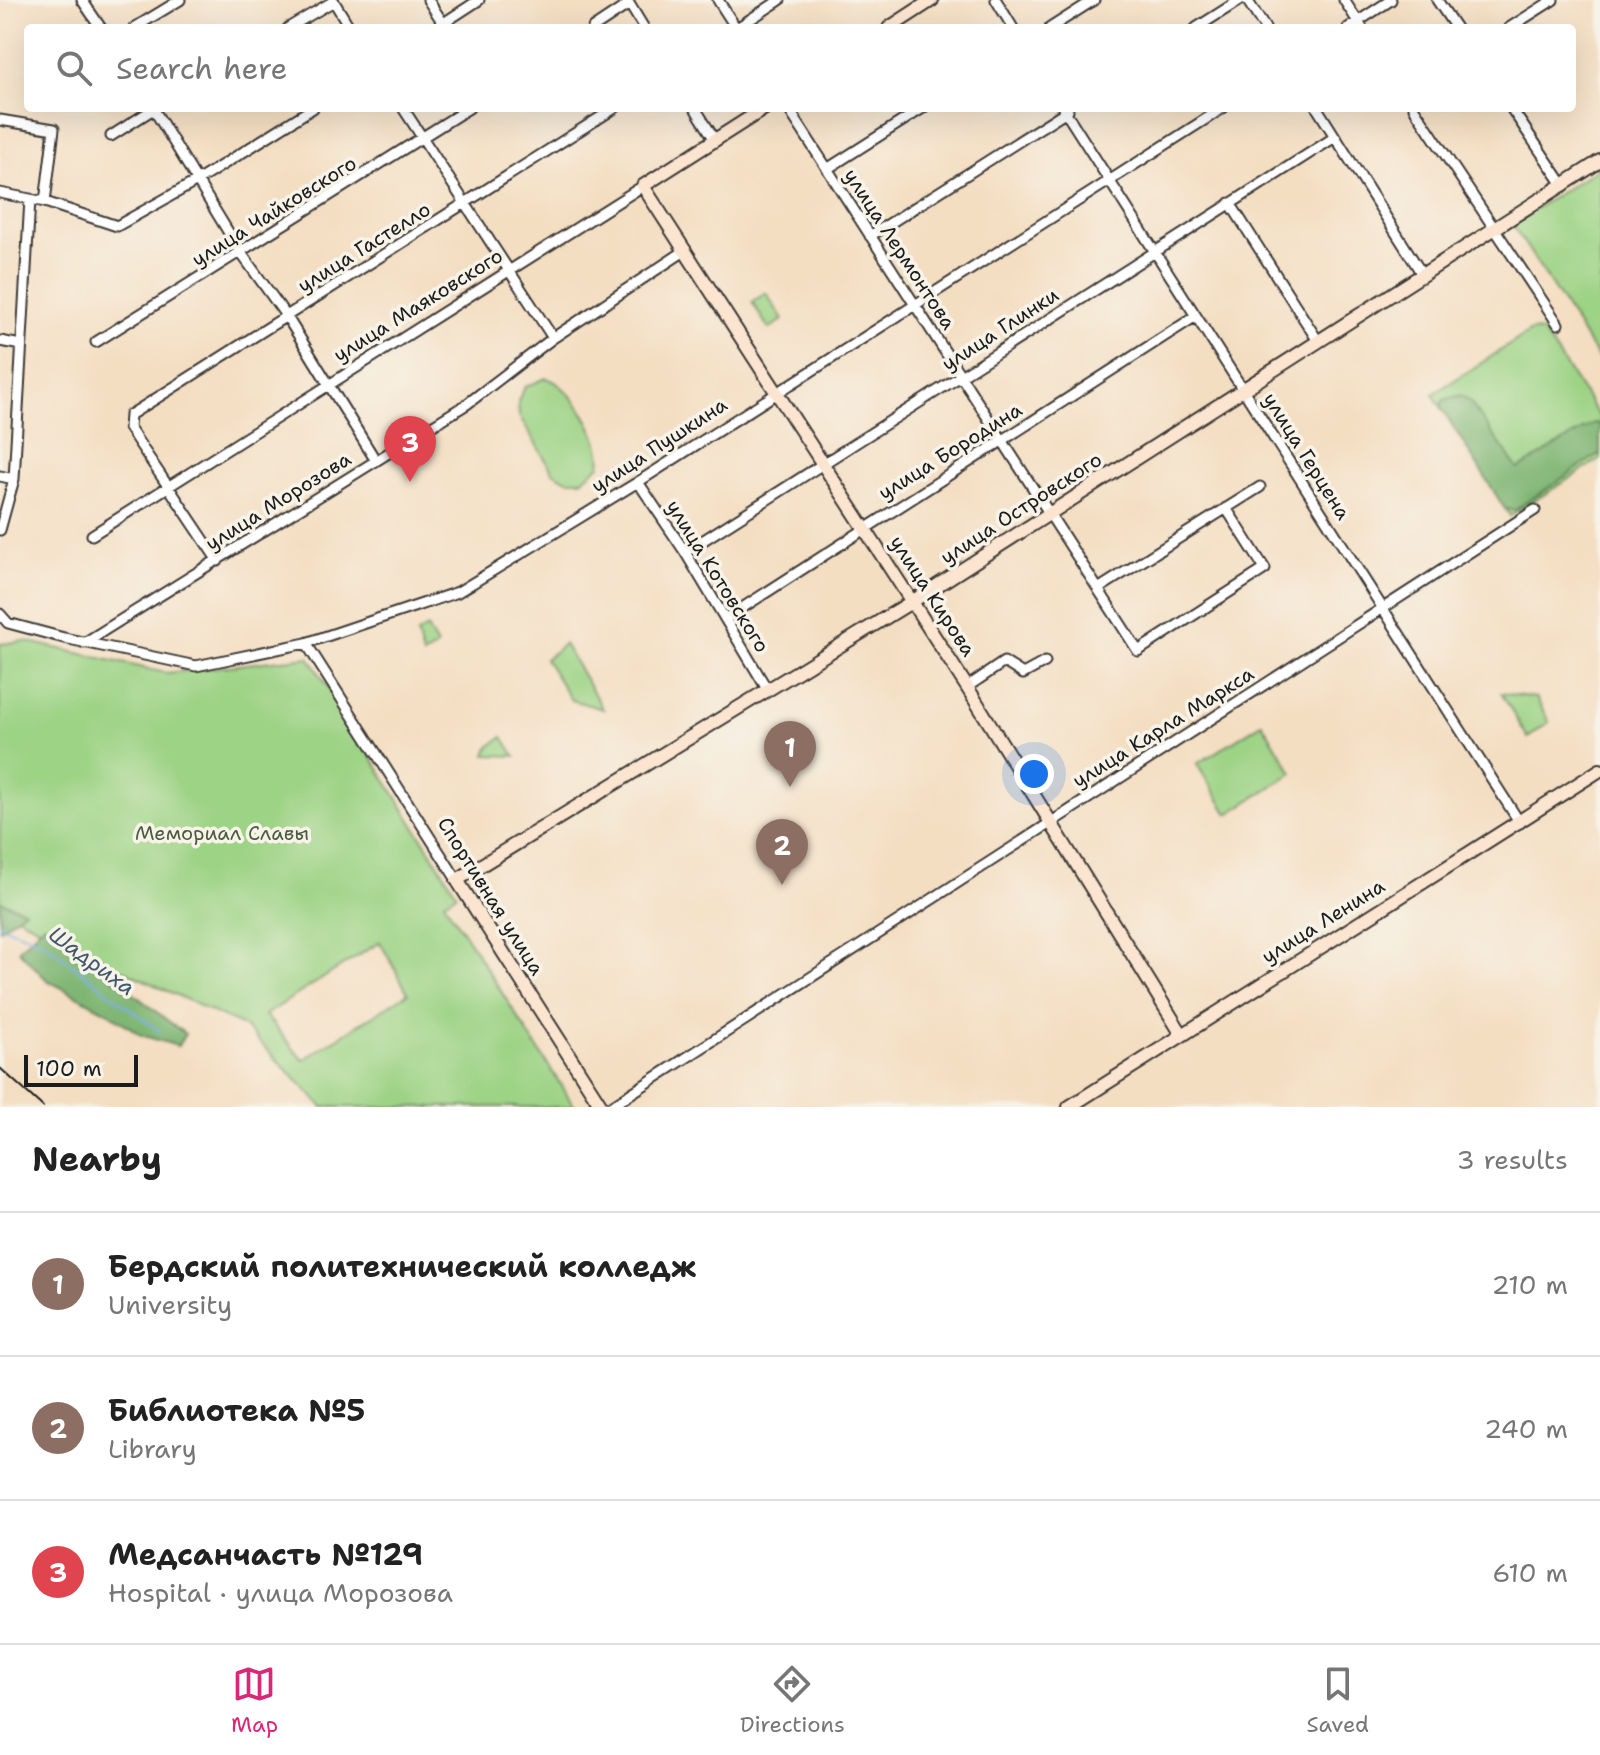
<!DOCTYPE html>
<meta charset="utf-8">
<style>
body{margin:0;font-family:"Shantell Sans",sans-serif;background:#f2f2f2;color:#222}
.scale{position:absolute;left:24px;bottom:20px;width:114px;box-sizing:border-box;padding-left:8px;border:4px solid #1c1c1c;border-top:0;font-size:22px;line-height:28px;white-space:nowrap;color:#1c1c1c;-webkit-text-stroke:6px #f7f3e8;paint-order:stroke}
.you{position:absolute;left:1034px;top:774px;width:28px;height:28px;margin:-20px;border:6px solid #fff;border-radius:50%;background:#1a73e8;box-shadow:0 0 0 12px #1a73e833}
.badge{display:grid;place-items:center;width:52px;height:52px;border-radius:50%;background:#db2777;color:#fff;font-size:26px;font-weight:700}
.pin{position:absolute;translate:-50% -66px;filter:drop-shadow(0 2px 4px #0008)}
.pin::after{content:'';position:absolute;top:42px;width:28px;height:24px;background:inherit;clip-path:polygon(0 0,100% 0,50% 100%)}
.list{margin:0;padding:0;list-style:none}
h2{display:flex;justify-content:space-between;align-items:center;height:104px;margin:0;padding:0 32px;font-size:34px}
h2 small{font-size:26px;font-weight:400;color:#767676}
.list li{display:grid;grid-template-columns:52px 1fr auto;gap:24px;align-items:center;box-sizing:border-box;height:144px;padding:0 32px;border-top:2px solid #e0e0e0}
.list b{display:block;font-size:30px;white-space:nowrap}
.list p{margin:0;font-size:26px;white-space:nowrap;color:#767676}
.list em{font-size:26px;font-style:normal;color:#767676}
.icon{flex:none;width:44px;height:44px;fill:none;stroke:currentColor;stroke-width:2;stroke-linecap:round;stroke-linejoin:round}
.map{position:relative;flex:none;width:1600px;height:1107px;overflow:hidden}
.search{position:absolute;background:#fff;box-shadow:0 8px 32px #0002;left:24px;right:24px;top:24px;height:88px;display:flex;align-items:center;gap:20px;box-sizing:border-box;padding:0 28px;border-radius:8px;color:#767676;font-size:30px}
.sheet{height:536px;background:#fff}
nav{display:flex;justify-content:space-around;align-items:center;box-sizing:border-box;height:112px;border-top:2px solid #e0e0e0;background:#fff;font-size:22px;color:#767676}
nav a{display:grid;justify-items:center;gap:4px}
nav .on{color:#db2777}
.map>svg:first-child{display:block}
.green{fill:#9dd385;stroke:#5c7850;stroke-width:2;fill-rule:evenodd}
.forest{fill:#7eb572;stroke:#4d6847;stroke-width:2}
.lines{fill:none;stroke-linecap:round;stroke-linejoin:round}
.stream{stroke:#75ade4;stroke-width:2}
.street-casing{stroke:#3c3935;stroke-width:13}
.secondary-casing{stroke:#3c3935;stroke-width:16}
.street{stroke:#fff;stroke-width:9}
.secondary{stroke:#fce5d0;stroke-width:12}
.rail{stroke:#1c1c1c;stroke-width:2}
.labels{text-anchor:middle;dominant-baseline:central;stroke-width:7;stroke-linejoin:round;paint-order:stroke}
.street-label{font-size:20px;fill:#1c1c1c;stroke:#f7f3e8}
.park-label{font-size:20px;fill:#495c41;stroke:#f7f3e8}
.water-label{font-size:22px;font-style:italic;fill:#40566c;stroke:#f7f3e8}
</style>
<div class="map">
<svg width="1600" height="1107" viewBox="0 0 1600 1107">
<rect width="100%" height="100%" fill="#f7f3e8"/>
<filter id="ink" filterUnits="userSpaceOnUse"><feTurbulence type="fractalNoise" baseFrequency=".0125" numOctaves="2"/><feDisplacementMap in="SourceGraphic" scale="16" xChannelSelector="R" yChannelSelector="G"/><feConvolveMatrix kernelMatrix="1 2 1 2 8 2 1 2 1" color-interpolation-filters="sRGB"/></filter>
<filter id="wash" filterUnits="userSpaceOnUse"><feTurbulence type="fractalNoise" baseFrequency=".006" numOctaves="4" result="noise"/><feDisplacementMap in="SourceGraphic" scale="32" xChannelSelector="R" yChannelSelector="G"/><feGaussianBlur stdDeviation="1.8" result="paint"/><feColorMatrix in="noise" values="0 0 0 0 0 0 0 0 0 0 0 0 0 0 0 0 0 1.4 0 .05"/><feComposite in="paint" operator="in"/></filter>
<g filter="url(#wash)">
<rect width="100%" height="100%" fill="#f4dec2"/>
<path class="green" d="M1600,167V361L1512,224Z
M766,293L783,320L769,329L752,302Z
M1531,331L1543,332L1600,418V459L1510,516L1433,394Z
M546,378C570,383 606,441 600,465L582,480H567L553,472L519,416L518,401L525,387Z
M427,628L437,646L423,656L417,634Z
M25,641L166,673L309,657L457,894L444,902L575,1107H323L245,1027L63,942L0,906V644ZM380,942L408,993L303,1060L265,1015Z
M564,644L603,709L571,700L545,659Z
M1501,693L1536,698L1549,722L1528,738Z
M1262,723L1293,773L1228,814L1197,764Z
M503,737L515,756L486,755L489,747Z"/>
<path class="forest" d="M1461,395L1469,401L1518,469L1594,423L1600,424V453L1515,510L1505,509L1441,407L1443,400Z
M0,901L25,910L0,929Z
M44,924L185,1034L178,1046L141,1035L109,1013L47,980L18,950Z"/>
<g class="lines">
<path class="stream" d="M0,925L43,942L160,1032"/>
</g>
</g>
<g filter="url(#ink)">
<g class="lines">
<defs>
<path id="street" d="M82,0L101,28
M333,0L350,28
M428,0L443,23
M627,0L644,28
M718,0L736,28
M996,0L1013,28
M1247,0L1265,28
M1344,0L1362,28
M1437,0L1456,28
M134,28L180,0
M288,28L334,1
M436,28L479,0
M593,28L629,4
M737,28L780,0
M1050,28L1094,0
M1196,28L1240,0
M1348,28L1391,0
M1509,28L1553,0
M153,108L241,253L287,317L376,461
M403,108L553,338
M695,108L715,140
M788,108L1138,651L1265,569L1226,508
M1063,108L1520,823
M1317,108L1422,274
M1414,108L1558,324
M1511,108L1564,186
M0,120L54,129L45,202
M111,136L155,108
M827,169L923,108
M0,193L45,202L117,226L197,181L313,108
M1230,203L1318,341
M870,236L1068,110
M0,341L21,345
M96,342L469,108
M0,476L14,479
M638,482L685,552L767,689
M0,530L14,479L30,199
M92,535L643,186
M685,552L1335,137
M218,561L129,428L130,415L615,108
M1098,589L1260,487
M0,614L8,623L64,638L196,666L306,643L458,592L638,482L1223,108
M725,619L1196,316
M84,643L467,404L553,338L686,250
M306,643L457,880
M967,687L1004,662L1023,674L1045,662
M610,1107L1535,510"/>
<path id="secondary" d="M889,28L932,0
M765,108L643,186L967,687L1181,1033
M602,1107L457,880L913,601L1600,161
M1069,1107L1600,770"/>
</defs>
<use href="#street" class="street-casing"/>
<use href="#secondary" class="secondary-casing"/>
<use href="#street" class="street"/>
<use href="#secondary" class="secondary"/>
<path class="rail" d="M0,1068L43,1107"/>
</g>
</g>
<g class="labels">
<g class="street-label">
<text transform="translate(274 211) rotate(-32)">улица Чайковского</text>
<text transform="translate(364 247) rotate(-32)">улица Гастелло</text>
<text transform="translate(900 249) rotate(57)">улица Лермонтова</text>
<text transform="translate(418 305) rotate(-32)">улица Маяковского</text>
<text transform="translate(1000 329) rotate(-33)">улица Глинки</text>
<text transform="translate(659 445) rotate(-33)">улица Пушкина</text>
<text transform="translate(950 451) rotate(-32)">улица Бородина</text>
<text transform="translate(1307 456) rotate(58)">улица Герцена</text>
<text transform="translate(278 501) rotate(-32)">улица Морозова</text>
<text transform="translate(1021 508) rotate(-33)">улица Островского</text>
<text transform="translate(718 576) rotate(58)">улица Котовского</text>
<text transform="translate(933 596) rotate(57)">улица Кирова</text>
<text transform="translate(1163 727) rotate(-32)">улица Карла Маркса</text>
<text transform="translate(491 896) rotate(58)">Спортивная улица</text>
<text transform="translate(1323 921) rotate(-32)">улица Ленина</text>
</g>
<g class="park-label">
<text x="222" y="833">Мемориал Славы</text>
</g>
<g class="water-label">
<text transform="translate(92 961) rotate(36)">Шадриха</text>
</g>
</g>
</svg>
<div class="scale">100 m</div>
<div class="you"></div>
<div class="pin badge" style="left:790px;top:787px;background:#8d6e63">1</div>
<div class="pin badge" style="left:782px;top:885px;background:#8d6e63">2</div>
<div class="pin badge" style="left:410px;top:482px;background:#e0444e">3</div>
<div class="search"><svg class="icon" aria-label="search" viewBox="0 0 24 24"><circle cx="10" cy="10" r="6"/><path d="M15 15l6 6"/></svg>Search here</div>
</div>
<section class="sheet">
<h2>Nearby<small>3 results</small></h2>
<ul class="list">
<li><span class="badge" style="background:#8d6e63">1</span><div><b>Бердский политехнический колледж</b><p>University</p></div><em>210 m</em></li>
<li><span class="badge" style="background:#8d6e63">2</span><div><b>Библиотека №5</b><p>Library</p></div><em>240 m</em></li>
<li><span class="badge" style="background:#e0444e">3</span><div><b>Медсанчасть №129</b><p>Hospital · улица Морозова</p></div><em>610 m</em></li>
</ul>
</section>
<nav>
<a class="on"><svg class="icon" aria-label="map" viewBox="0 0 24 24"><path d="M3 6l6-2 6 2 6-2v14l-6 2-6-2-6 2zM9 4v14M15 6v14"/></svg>Map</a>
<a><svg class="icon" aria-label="directions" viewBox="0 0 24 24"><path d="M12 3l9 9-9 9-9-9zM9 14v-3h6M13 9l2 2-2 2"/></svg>Directions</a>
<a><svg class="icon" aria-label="saved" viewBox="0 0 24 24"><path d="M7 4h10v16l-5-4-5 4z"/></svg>Saved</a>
</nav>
